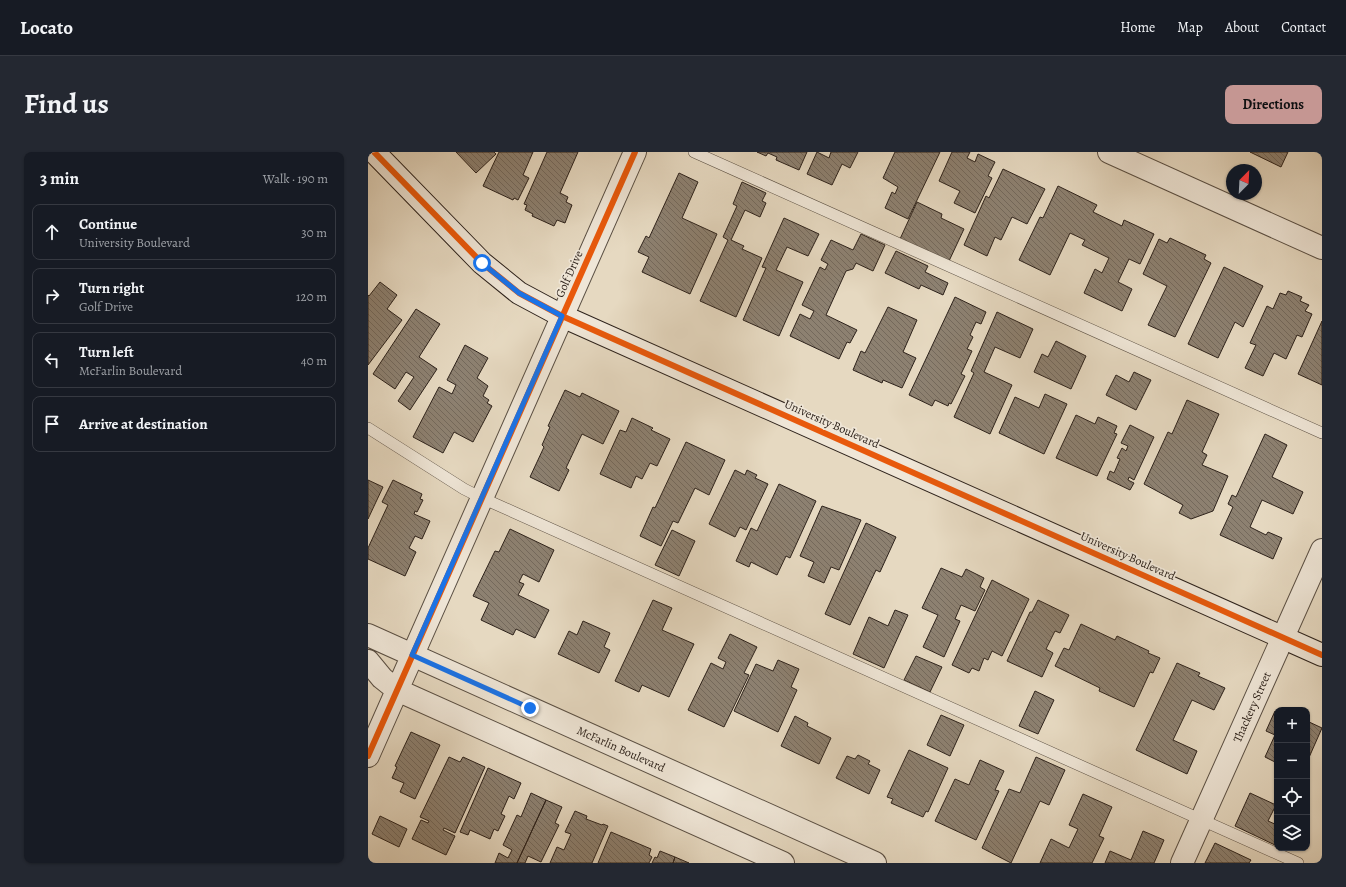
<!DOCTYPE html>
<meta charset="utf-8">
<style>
body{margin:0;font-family:Alegreya,serif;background:#242831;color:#f1f3f6}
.controls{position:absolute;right:12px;bottom:12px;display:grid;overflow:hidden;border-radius:8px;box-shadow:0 1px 3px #0004}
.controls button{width:36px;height:36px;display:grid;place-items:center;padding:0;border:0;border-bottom:1px solid #363941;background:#171b24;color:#f1f3f6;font:20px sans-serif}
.compass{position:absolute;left:858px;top:12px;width:36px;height:36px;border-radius:50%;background:#171b24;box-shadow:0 1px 3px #0004;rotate:24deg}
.stop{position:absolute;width:12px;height:12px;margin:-9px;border:3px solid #1a73e8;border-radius:50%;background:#fff}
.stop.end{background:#1a73e8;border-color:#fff;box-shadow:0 1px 4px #0008}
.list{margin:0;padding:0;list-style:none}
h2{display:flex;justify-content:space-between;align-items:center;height:52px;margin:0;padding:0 16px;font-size:17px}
h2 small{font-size:13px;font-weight:400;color:#9ea1a6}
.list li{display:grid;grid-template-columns:26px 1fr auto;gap:12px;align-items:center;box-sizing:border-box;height:56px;margin:0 8px 8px;padding:0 8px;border:1px solid #363941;border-radius:8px}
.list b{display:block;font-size:15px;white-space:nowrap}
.list p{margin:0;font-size:13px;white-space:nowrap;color:#9ea1a6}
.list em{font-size:13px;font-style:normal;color:#9ea1a6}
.icon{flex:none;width:22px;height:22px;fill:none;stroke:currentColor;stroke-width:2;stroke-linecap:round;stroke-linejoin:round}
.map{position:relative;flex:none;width:954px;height:711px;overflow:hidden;border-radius:8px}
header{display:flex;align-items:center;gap:24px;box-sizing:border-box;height:56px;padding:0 20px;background:#171b24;border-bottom:1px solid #363941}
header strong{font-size:19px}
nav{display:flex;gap:22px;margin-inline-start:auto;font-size:14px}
.intro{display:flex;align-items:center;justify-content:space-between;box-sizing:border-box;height:96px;padding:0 24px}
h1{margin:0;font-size:28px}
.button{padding:10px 18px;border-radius:8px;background:#c59692;color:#111;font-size:14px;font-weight:700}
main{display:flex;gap:24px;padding:0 24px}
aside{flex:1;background:#171b24;border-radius:8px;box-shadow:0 1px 3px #0004}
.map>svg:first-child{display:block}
.building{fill:url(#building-back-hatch);stroke:#2d221b}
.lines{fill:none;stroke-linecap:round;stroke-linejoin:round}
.lane-casing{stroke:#5b5044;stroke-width:12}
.street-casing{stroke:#5b5044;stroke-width:24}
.secondary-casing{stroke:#2d221b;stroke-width:24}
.lane{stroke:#efe6d7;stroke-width:11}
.street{stroke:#efe6d7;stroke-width:22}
.secondary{stroke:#efe6d7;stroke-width:22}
.cycleway-casing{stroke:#efe6d7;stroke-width:8}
.cycleway{stroke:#e8590c;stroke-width:6}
.route{stroke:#1a73e8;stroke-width:5}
.labels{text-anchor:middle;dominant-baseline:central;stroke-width:3.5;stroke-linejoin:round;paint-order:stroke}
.street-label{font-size:12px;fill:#2d221b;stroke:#efe6d7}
</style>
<header>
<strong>Locato</strong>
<nav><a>Home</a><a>Map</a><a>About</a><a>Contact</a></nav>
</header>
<div class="intro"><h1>Find us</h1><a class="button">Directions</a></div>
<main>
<aside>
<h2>3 min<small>Walk · 190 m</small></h2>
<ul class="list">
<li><svg class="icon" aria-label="ahead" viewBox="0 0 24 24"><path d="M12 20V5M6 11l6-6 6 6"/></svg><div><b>Continue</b><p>University Boulevard</p></div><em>30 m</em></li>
<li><svg class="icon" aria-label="right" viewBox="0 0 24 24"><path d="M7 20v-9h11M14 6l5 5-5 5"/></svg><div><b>Turn right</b><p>Golf Drive</p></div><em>120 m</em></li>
<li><svg class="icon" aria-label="left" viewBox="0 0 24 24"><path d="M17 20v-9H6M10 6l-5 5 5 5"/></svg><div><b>Turn left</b><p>McFarlin Boulevard</p></div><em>40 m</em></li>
<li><svg class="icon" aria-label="arrive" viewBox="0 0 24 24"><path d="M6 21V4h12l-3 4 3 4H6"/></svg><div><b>Arrive at destination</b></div></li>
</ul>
</aside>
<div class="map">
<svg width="954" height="711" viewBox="0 0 954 711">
<defs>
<pattern id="building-back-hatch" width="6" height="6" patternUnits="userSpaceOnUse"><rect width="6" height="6" fill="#8d8171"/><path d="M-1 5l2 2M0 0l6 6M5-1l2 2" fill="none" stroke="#74695c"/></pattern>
</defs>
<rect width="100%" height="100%" fill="#e6d9c1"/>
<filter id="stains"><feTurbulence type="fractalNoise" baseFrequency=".005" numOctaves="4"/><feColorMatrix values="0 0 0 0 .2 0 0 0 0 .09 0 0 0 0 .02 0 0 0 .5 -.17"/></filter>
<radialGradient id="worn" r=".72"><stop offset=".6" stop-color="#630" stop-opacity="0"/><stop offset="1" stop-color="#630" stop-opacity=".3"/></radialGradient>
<path class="building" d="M88,0H126L128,2L108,21Z
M131,0H165L155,23L161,26L150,48L146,46L145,48L115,34Z
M179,0H210L192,41L200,45L198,50L204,53L197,71L189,68L186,74L164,64L165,62L157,58L159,53L156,52Z
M389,0H439L431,18L408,8L409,5L400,1L398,4Z
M449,0L461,6L463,0H490L482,16L474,12L464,33L439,22Z
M527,0H572L540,67L517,56L524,40L527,42L530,35L515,26Z
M584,0H602L599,6L607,10L610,2L627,10L620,24L624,26L607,61L586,51L592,39L571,29Z
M882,0H920L913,15Z
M635,17L677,37L659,72L644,65L633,88L627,85L619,104L596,93L618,44L621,46Z
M311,21L330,30L314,66L349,82L322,142L274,120L281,105L270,100L278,84L281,86Z
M374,30L398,41L394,49L398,51L392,65L377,58L363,88L376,94L374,97L394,106L368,165L332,149L360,88L355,85L369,54L365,52Z
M690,34L729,53L725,60L754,74L756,68L786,82L772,112L761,107L750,130L764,137L754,159L716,141L727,117L734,121L741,106L714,93L717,88L702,81L682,123L651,108L672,65L675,66Z
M549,50L574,62L573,66L596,77L581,109L532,87Z
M416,66L451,82L440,104L419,95L408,118L435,130L411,184L375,168L398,116L394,115Z
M493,82L517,93L505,119L488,111L485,117L478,119L458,163L489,178L482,191L479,190L471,207L422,184L432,162L442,167L446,159L434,153L452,115L457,118L460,112L453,108L463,88L485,98Z
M802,86L838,103L836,107L843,111L807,185L780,173L799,134L775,122L791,87L799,91Z
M528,99L560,114L557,120L580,131L575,143L553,133L551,137L517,121Z
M856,115L895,134L875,175L867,170L850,206L820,192Z
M12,130L29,143L19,157L34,168L0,213V143L1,144Z
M920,139L934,145L932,149L941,153L937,159L944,162L934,185L929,183L918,207L906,201L895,224L877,216L888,193L882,191L899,154L905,157L912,141L918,143Z
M587,145L618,160L613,172L608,170L602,183L605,185L599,197L604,199L593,222L597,224L583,252L581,251L580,254L567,248L564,254L541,243Z
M520,155L549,168L535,200L548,206L534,236L515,228L514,231L485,218L493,199L497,201Z
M48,157L72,172L51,205L69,217L42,258L30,249L46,225L38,220L27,237L5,222Z
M629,160L665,177L652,206L627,195L616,220L644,233L622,282L586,265L606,221L603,219Z
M954,169V233L930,222Z
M688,189L718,204L703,237L666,220L674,202L680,205Z
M97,193L120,206L109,226L120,234L115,244L121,248L119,251L124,254L105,290L86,280L75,301L45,285L71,235L84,242L88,233L79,228Z
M766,220L783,228L768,258L738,243L748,223L761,230Z
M197,238L212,245L214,241L251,259L235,292L214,282L198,316L201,318L191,339L162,325L176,295L174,293L182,275L180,274Z
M677,242L699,252L676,302L631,281L647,245L671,256Z
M819,248L851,262L834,300L839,303L834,313L860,324L845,359L823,367L811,361L815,353L776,332L800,280L804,282Z
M708,263L727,272L730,265L749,274L746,281L749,282L729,324L688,306Z
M264,266L285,276L283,278L302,287L289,314L282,311L274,327L268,324L263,336L232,322L252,278L258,280Z
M762,273L786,285L766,328L761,325L760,328L766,331L762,338L739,327L742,319L746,321L752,307L749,306L754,296L758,299L760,294L753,291Z
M897,282L919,293L904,325L935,340L925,362L894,348L882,375L898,383L900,380L914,386L905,407L852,383L865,355L860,352L864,343L868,345Z
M318,290L357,308L341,343L327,336L310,371L305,369L293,394L272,384L285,355L287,356Z
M367,318L377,323L379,318L389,323L387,326L400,332L378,378L372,375L367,385L341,372Z
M0,328L15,335L0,367Z
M25,328L54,342L52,347L55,348L49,360L47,359L46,362L62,369L54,387L47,384L41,396L48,400L37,424L0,407V396L20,353L14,350Z
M411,332L448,349L422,406L418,404L409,423L383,410L381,415L368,409L383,376L389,379Z
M454,354L493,368L471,418L463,415L456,431L440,424L446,410L432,404Z
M498,371L528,385L512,420L508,418L482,473L457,462Z
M142,377L186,398L171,430L155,422L151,430L156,432L150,443L181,458L167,486L148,477L145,483L113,468L121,451L105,444L127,399L131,400Z
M304,378L327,389L311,424L287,413Z
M573,416L594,425L598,417L616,426L612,435L617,438L607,459L593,453L587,467L592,469L576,505L555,495L570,463L554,456Z
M624,428L661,447L634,504L624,499L620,508L616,506L611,519L604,516L601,521L584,513Z
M285,448L304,456L294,478L326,492L301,545L274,533L271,540L247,529Z
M670,448L701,463L692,481L687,479L678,497L685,501L674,525L639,509L662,460H664Z
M527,458L540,463L516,516L485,502L501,465L520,474Z
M215,469L242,481L236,495L242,498L231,521L190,502L201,479L209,483Z
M713,472L747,488L749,484L781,499L780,501L792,506L785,521L782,520L766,555L731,539L732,536L687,514L696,496L701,498Z
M362,482L389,495L376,521L381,523L356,575L320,558L343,511L355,517L358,510L350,506Z
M548,504L574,515L562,540L536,528Z
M410,508L431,517L423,535L429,538L410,580L366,559L388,512L405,519Z
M809,511L832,521L830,524L857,536L846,558L824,548L805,588L829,599L819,622L768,598Z
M667,539L686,548L670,582L651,574Z
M907,559L909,560V611L897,605L907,583L898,579Z
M573,563L596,573L582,604L559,593Z
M427,564L440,571L439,574L463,586L451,612L413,594Z
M939,569L954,576L939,610Z
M43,580L72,593L47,647L32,640L36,631L24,626L29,615L27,614Z
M541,598L580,616L560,660L558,659L555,665L523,651L525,647L519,645Z
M490,603L502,609L500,612L512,618L501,642L468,626L479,604L487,607Z
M81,605L92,610L95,605L117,615L87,681L76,676L75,678L87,684L78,703L44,687L53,668L60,671L61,669L52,665Z
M668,605L697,618L681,653L672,649L643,711L614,696L641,637L652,641Z
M612,608L636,619L627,638L631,639L608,688L567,669L587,627L601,633Z
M120,616L153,631L146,647L141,644L133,662L137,664L130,679L126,677L122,687L102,678L100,683L92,680Z
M163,641L178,648L149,711H127L131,701L140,706L144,698L135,693L149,663L153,665Z
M882,641L908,653L900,669L909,673V690L907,693L867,674Z
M715,642L744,655L731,684L736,686L724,711H672L683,687L701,696L710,677L701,673Z
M178,648L194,655L187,671L191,673L173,710L160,704L157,711H149Z
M207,659L219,664L218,667L234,673L235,672L240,674L224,711H182L189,695L196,698L203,682L197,680Z
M12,664L39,677L31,695L4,682Z
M775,679L796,688L786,711H737L742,699L763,708Z
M243,680L283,697L281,703L284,705L281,711H230Z
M847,691L883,708L881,711H837Z
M292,699L307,705L305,711H284L287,705L289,706Z
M307,705L321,711H305Z"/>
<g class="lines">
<defs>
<path id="lane" d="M326,0L954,281
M0,276L96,337L114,346L930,711"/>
<path id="street" d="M741,0L954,96
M0,483L507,711
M0,509L14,526L29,538L415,711
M0,604L267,0
M814,711L954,398"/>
<path id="secondary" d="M6,0L114,111L151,141L194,164L954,503"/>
</defs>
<use href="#lane" class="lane-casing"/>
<use href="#street" class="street-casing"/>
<use href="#secondary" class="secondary-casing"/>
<use href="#lane" class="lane"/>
<use href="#street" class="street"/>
<use href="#secondary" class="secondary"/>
<defs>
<path id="cycleway" d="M6,0L114,111L151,141L194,164L954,503
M0,604L267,0"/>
</defs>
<use href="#cycleway" class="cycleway-casing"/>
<use href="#cycleway" class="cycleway"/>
</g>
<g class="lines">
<path class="route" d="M114,111L151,141L194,164L44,503L162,556"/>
</g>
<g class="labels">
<g class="street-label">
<text transform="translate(201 122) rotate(-66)">Golf Drive</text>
<text transform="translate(464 272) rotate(24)">University Boulevard</text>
<text transform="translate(760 404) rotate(24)">University Boulevard</text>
<text transform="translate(884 555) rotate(-66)">Thackery Street</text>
<text transform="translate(253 597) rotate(24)">McFarlin Boulevard</text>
</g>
</g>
<rect width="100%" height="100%" filter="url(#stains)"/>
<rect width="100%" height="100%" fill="url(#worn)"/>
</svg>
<div class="controls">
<button>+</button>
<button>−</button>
<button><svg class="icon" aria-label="locate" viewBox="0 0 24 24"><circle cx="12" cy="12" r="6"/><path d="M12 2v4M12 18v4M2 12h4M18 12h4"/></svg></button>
<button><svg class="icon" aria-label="layers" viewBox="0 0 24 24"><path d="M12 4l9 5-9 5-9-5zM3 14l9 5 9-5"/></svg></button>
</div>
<svg class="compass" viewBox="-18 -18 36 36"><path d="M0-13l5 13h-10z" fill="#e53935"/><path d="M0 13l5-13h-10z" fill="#9ea1a6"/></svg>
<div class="stop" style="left:114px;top:111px"></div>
<div class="stop end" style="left:162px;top:556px"></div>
</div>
</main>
